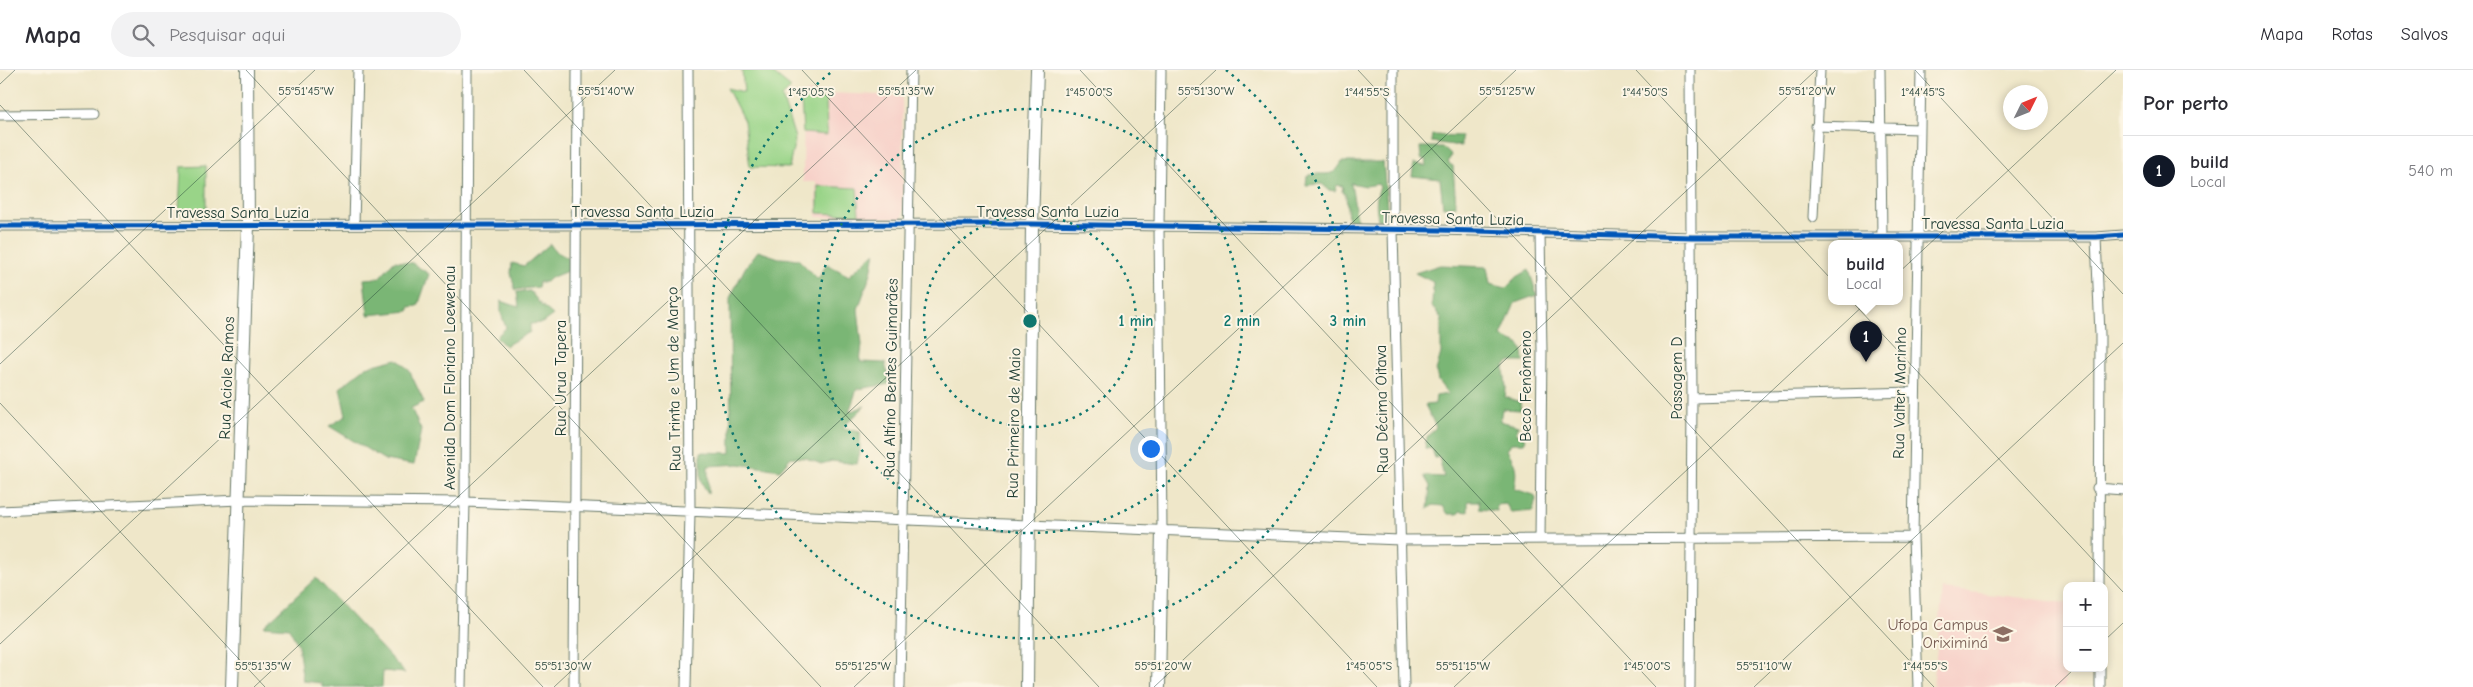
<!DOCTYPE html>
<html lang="pt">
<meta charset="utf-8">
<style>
body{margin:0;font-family:"Comic Neue",sans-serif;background:#f2f2f3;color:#2b2b33}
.controls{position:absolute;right:15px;bottom:15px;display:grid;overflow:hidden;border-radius:10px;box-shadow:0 2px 8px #0003}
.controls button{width:45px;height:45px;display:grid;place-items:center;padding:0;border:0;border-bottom:1px solid #e1e1e2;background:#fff;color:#2b2b33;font:25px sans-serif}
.compass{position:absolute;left:2003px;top:15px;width:45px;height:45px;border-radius:50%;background:#fff;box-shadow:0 2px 8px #0003;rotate:47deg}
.you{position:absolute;left:1150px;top:378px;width:18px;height:18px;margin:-12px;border:4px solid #fff;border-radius:50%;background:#1a73e8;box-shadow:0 0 0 8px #1a73e833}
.badge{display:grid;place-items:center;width:32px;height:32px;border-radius:50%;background:#111827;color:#fff;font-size:16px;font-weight:700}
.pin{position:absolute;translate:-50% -41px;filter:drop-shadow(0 1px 2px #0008)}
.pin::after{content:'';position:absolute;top:26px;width:18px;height:15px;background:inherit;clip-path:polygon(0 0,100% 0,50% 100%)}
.popup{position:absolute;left:1828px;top:170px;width:75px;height:65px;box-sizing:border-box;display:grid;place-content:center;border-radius:10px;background:#fff;filter:drop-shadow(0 1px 4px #0005);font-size:16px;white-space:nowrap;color:#7c7c81}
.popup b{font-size:19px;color:#2b2b33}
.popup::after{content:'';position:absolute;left:50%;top:100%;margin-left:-10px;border:10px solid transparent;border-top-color:#fff}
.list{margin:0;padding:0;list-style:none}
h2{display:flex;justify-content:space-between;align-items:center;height:65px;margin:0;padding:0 20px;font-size:21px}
h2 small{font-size:16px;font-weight:400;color:#7c7c81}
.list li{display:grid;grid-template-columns:32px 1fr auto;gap:15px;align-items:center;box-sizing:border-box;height:70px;padding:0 20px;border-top:1px solid #e1e1e2}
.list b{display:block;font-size:19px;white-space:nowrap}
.list p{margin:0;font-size:16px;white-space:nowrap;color:#7c7c81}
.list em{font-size:16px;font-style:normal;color:#7c7c81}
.icon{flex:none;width:28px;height:28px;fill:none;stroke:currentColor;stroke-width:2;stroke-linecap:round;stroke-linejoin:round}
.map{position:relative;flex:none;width:2123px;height:617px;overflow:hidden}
header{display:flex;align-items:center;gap:30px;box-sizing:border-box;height:70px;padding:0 25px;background:#fff;border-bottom:1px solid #e1e1e2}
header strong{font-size:24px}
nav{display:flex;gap:28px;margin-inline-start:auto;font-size:18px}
.search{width:350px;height:45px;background:#f2f2f3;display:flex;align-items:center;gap:12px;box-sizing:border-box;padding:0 18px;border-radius:28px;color:#7c7c81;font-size:19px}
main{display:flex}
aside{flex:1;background:#fff}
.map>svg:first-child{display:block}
.built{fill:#f7d1c9}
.green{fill:#99d488;stroke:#5c885e}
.forest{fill:#7ab674;stroke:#4c7a54}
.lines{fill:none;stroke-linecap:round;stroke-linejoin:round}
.street-casing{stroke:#687868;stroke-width:11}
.secondary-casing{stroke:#687868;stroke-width:14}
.street{stroke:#fff;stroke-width:9}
.secondary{stroke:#fff;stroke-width:12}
.cycleway-casing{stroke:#fcf5e5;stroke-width:8}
.cycleway{stroke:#0057b8;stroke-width:5}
.ticks{fill:none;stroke:#1f3d34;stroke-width:1;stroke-opacity:0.45}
.ring{fill:none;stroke:#0f766e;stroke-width:2.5;stroke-dasharray:2.5 5}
.labels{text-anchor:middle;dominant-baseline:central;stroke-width:4;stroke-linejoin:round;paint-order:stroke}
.street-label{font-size:16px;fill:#1f3d34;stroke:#fcf5e5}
.education-label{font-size:16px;fill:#785e54;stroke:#fcf5e5;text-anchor:end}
.ticks-label{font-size:12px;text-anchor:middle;fill:#1f3d34;stroke:#fcf5e5;stroke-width:4;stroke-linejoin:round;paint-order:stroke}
.centre{fill:#0f766e;stroke:#fcf5e5;stroke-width:2.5}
.ring-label{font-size:15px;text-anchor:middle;font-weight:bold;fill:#0f766e;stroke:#fcf5e5;stroke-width:4;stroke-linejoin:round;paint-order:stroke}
</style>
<header>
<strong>Mapa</strong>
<div class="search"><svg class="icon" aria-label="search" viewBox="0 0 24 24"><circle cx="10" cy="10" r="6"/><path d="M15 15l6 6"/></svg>Pesquisar aqui</div>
<nav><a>Mapa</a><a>Rotas</a><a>Salvos</a></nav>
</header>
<main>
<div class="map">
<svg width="2123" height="617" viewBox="0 0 2123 617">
<rect width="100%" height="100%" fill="#fcf5e5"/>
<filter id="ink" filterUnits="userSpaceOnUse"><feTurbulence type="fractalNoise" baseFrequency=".02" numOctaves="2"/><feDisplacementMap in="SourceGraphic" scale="10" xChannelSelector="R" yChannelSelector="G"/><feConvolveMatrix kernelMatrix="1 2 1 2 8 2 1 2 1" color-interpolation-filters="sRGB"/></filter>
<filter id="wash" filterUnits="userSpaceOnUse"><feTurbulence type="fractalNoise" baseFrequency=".0096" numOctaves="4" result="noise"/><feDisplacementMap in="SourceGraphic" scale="20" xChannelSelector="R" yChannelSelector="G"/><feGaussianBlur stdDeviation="1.12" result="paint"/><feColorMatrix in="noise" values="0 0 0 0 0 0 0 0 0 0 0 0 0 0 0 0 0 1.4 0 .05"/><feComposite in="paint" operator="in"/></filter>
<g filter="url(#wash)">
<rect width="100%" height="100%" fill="#efe7c9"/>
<path class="built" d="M804,22L902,26L903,149L817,147L816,112H803Z
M1943,519L2067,533V595L2064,617H1933Z"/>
<path class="green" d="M742,0H769L791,18L782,27L795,68L789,98L750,97L744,51L727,18L744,22Z
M826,28L827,65L803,63L801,28Z
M206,96V144H179L181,97Z
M818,116L857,118L859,145L818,143Z"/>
<path class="forest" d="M1432,65L1461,66V76L1431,72Z
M1420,77H1442L1451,85L1448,93L1453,96L1456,136L1443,137L1440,109L1412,106L1414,94L1426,96L1427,90L1421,89Z
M1342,92H1383L1387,136L1385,149L1378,150C1376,137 1375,129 1380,117L1378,114L1366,116L1351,113L1357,150H1348L1346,125L1342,122L1343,116L1337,115L1335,121L1329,120L1322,114L1306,115L1307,106C1323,100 1332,111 1342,92Z
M550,174L555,181L568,188L570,200L550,208L546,212H539L538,217L515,220L511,203L512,193L524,196Z
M758,181L779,188L798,189L818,209L827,194L849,206L875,182L871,203L858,239L862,275L860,292L885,293L890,314L857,319L849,342L865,336L842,358L860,362V381L857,394L832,391L821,394L806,388L791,387L780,400L739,394L708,396V424L701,411V382L731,383L730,228L745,198Z
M394,191L412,193L429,204L418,236L409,237V241L368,245L364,209L379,208Z
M1440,195L1487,197L1490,214L1506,218L1517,207L1529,200L1537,225L1515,233L1501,266C1517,276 1523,269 1524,292H1509L1504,297L1506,319L1505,327L1520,332L1521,340L1502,339L1500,351L1518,356L1516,363L1526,369L1524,373H1511L1507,380C1517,396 1517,400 1514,419L1534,425L1536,429L1533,441L1511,443L1506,434L1496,435L1497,441L1480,439L1479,431H1468V442L1460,441L1458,444H1448L1443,436L1433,435L1428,439L1430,416L1424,406L1444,407L1439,387L1435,388L1432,379L1425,378L1427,367L1436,357L1425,335L1435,334L1436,326L1448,324L1438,311L1436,301L1441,283V248L1432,236L1433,212L1415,203Z
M530,221L541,235L553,245L542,253L530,254V262L505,276L496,267L506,258L501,243V231L519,237L517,222Z
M397,289L409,300L424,332L411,338L421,360L414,395L385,390L329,356L346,346L340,318L366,297Z
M316,508L405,603L383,601L382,617H322V613L303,611L298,575L289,558L264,556Z"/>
</g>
<g filter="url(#ink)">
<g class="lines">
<defs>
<path id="street" d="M1161,0L1159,156L1162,460
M1393,0V160L1404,617
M1880,0L1882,167
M0,45L94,44
M1816,56L1920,59
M1813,147L1820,0
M354,155L358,0
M0,156L1032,154L1439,160L1692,167H2096L2123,165
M2096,167L2100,265L2099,516
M1692,328L1914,322
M2097,418L2123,420
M0,441L239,430L465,432L1400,470L1913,467
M1540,469L1542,281L1540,163
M2100,598V617
M461,617L465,432L467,0
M574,617L577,0
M686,617L690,442L688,0
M900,617L911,0
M1690,617L1692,328L1690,0
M1918,617L1913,467L1921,0"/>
<path id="secondary" d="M232,617L248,155L247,0
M1027,617L1032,154L1037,0
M1159,617L1162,460"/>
</defs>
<use href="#street" class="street-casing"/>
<use href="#secondary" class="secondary-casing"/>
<use href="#street" class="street"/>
<use href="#secondary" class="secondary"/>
<defs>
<path id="cycleway" d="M0,156L1032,154L1439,160L1692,167H2096L2123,165"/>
</defs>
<use href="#cycleway" class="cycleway-casing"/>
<use href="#cycleway" class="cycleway"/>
</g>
</g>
<path class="ticks" d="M246,0L821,617M524,0L1099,617M802,0L1377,617M1080,0L1656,617M1358,0L1934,617M1636,0L2123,522M1915,0L2123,224M0,14L15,0M0,35L543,617M0,294L315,0M0,333L265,617M2104,571L2123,553M0,574L615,0M254,617L916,0M554,617L1216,0M854,617L1516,0M1154,617L1816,0M1454,617L2116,0M1754,617L2123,273M2055,617L2075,598"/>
<g class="ring">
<circle cx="1030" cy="251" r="106"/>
<circle cx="1030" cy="251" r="212"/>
<path d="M1226 0A318 318 0 1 1 834 0"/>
</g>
<defs>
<symbol id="university-bare" viewBox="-9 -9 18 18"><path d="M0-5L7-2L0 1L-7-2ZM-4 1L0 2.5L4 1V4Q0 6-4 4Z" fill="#8d6e63" stroke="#fcf5e5" stroke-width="2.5" paint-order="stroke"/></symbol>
</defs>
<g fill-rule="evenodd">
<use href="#university-bare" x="1989" y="550" width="28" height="28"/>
</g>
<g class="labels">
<g class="street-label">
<text x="643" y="142">Travessa Santa Luzia</text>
<text x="1048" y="142">Travessa Santa Luzia</text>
<text x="238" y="143">Travessa Santa Luzia</text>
<text transform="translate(1453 149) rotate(1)">Travessa Santa Luzia</text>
<text x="1993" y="154">Travessa Santa Luzia</text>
<text transform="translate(227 308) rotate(-88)">Rua Aciole Ramos</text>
<text transform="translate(450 308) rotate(-90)">Avenida Dom Floriano Loewenau</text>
<text transform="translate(561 308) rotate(-90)">Rua Urua Tapera</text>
<text transform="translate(891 308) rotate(-89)">Rua Altíno Bentes Guimarães</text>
<text transform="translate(1677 308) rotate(-90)">Passagem D</text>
<text transform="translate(674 309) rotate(-91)">Rua Trinta e Um de Março</text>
<text transform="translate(1526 316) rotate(-90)">Beco Fenômeno</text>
<text transform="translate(1900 323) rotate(-89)">Rua Valter Marinho</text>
<text transform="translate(1382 339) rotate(-91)">Rua Décima Oitava</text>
<text transform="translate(1014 353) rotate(-89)">Rua Primeiro de Maio</text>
</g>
<g class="education-label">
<text x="1988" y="555">Ufopa Campus<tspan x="1988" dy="18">Oriximiná</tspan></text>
</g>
</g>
<g class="ticks-label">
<text x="306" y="25">55°51'45"W</text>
<text x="606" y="25">55°51'40"W</text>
<text x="906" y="25">55°51'35"W</text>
<text x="1206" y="25">55°51'30"W</text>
<text x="1507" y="25">55°51'25"W</text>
<text x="1807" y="25">55°51'20"W</text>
<text x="811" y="26">1°45'05"S</text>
<text x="1089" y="26">1°45'00"S</text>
<text x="1367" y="26">1°44'55"S</text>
<text x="1645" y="26">1°44'50"S</text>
<text x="1923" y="26">1°44'45"S</text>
<text x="1369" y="600">1°45'05"S</text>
<text x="1647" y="600">1°45'00"S</text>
<text x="1925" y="600">1°44'55"S</text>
<text x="263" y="600">55°51'35"W</text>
<text x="563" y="600">55°51'30"W</text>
<text x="863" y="600">55°51'25"W</text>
<text x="1163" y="600">55°51'20"W</text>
<text x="1463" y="600">55°51'15"W</text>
<text x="1764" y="600">55°51'10"W</text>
</g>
<circle cx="1030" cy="251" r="8" class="centre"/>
<g class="ring-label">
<text x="1136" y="256">1 min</text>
<text x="1242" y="256">2 min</text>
<text x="1348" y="256">3 min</text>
</g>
</svg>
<div class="controls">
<button>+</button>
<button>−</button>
</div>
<svg class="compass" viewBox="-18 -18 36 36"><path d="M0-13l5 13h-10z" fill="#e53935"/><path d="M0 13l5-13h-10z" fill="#7c7c81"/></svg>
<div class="you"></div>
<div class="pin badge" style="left:1866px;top:292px">1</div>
<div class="popup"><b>build</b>Local</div>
</div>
<aside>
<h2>Por perto<small></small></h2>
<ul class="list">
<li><span class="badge">1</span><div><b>build</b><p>Local</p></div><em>540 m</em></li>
</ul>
</aside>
</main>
